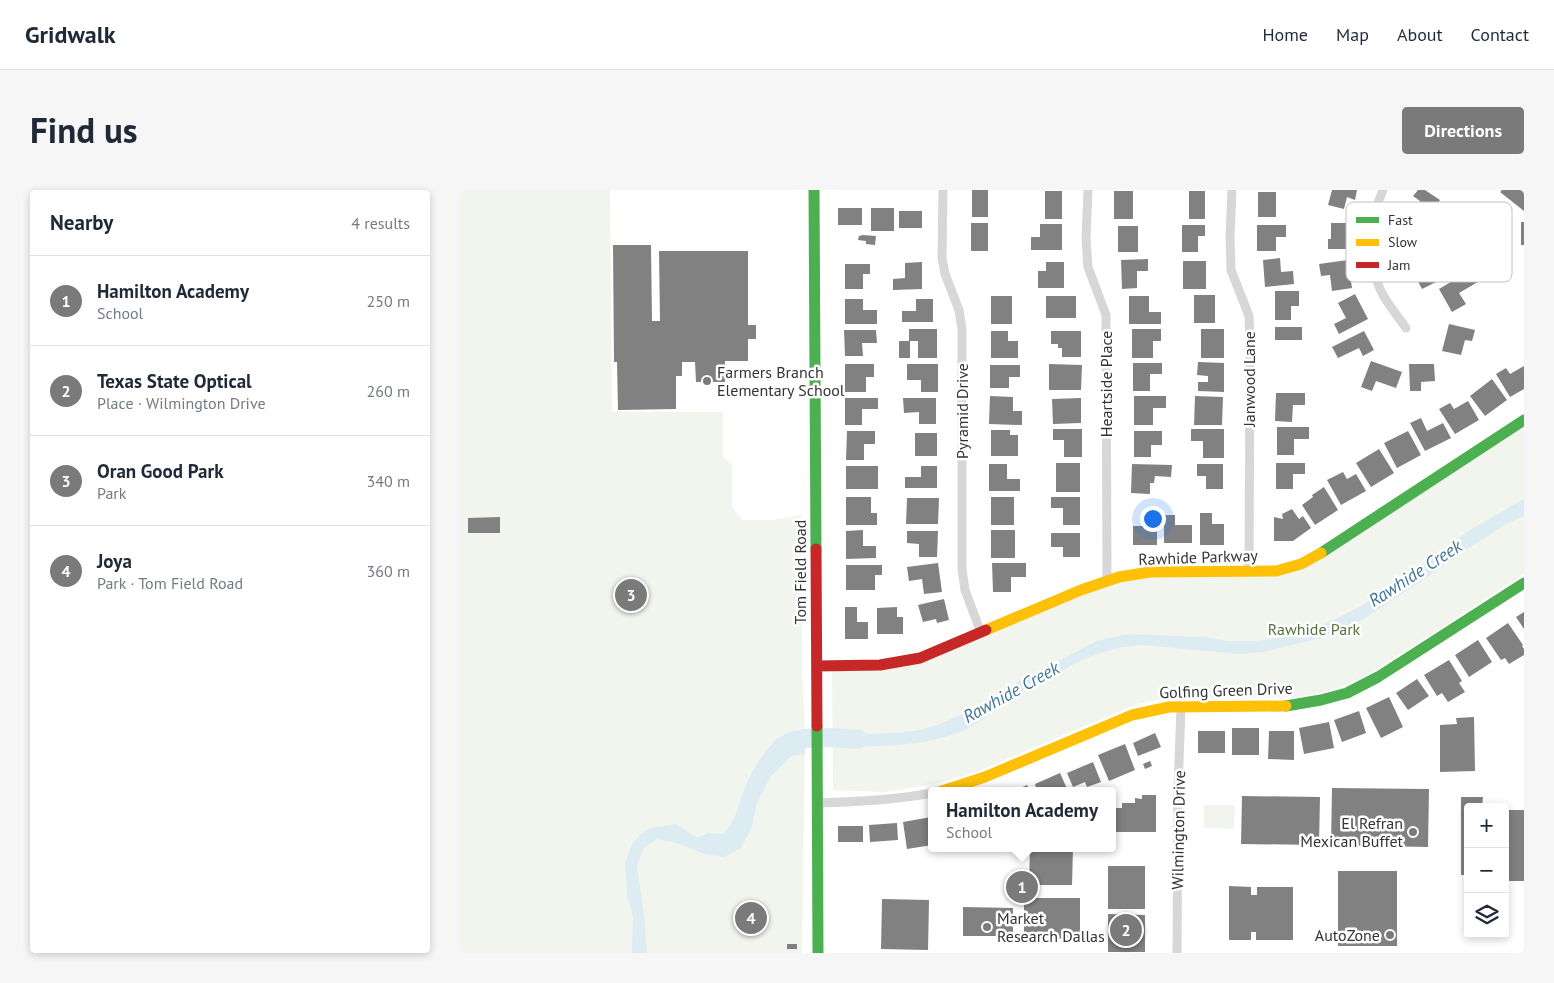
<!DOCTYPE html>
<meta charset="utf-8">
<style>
body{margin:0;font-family:"PT Sans",sans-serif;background:#f6f6f7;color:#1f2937}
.controls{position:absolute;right:15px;bottom:15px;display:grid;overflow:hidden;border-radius:5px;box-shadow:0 2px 8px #0003}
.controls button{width:45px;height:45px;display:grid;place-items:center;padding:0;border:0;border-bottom:1px solid #e0e1e3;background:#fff;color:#1f2937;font:25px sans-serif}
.you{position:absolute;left:692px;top:328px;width:18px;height:18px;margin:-12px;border:4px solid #fff;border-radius:50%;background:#1a73e8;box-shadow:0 0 0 8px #1a73e833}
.badge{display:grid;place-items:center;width:32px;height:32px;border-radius:50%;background:#7a7a7a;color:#fff;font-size:16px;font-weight:700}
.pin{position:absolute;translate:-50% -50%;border:2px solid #fff;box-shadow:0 1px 5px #0006}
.popup{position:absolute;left:468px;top:597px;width:188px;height:65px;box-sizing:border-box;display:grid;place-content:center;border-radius:5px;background:#fff;filter:drop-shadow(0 1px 4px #0005);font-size:16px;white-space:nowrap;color:#747a83}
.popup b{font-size:19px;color:#1f2937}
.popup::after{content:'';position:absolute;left:50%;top:100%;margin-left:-10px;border:10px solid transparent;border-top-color:#fff}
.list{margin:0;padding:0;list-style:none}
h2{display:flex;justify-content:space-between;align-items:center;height:65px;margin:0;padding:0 20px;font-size:21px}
h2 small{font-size:16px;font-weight:400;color:#747a83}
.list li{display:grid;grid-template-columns:32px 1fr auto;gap:15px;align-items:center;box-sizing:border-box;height:90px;padding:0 20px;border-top:1px solid #e0e1e3}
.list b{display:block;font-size:19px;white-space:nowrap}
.list p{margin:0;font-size:16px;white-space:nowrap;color:#747a83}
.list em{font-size:16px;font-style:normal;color:#747a83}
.icon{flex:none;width:28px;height:28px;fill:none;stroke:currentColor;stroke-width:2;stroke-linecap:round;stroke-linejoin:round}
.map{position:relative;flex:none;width:1064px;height:763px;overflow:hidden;border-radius:5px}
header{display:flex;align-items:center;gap:30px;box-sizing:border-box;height:70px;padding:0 25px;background:#fff;border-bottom:1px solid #e0e1e3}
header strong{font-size:24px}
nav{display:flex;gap:28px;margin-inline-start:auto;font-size:18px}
.intro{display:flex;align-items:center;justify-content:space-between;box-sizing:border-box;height:120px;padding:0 30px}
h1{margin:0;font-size:35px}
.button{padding:12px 22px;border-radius:5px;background:#7a7a7a;color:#fff;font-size:18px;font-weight:700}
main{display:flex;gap:30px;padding:0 30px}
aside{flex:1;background:#fff;border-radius:5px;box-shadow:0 2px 8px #0003}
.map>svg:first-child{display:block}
.green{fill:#f1f5ed}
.water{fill:#ddebf3}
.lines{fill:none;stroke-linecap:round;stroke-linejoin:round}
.river{stroke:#ddebf3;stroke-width:19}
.building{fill:#818181}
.street{stroke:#d7d7d7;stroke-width:9}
.fast{stroke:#4caf50;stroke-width:11}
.slow{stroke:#ffc107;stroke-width:11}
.jam{stroke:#c62828;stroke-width:11}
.poi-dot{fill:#7a7a7a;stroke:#fff;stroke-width:2}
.labels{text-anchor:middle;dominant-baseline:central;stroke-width:5;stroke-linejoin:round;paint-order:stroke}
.poi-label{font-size:16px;fill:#333;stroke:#fff;text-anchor:start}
.street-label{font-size:16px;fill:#333;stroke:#fff}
.park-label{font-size:16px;fill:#56703f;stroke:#fff}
.water-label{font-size:18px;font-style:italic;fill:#3f7597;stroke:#fff}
.key{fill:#fff;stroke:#c2c2c2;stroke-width:1}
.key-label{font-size:14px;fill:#333}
</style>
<header>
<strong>Gridwalk</strong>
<nav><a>Home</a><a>Map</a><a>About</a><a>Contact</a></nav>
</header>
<div class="intro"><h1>Find us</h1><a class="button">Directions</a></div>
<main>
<aside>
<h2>Nearby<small>4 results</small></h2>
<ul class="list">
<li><span class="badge">1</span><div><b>Hamilton Academy</b><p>School</p></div><em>250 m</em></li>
<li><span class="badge">2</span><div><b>Texas State Optical</b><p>Place · Wilmington Drive</p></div><em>260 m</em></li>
<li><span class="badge">3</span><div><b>Oran Good Park</b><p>Park</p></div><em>340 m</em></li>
<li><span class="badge">4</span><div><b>Joya</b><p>Park · Tom Field Road</p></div><em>360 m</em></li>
</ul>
</aside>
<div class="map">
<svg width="1064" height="763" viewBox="0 0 1064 763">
<rect width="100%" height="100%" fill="#fff"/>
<path class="green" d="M0,0H150L152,222H263V267L272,275V316L282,330H312L342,325V480L345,539L342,763H0Z
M1064,234V384L908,485L873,500L840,507L698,510L677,514L516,582L474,594L425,602L373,600L372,479L427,477L646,393L690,385L820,383Z
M744,615H775L774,639L744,638Z"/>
<path class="water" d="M1064,309V326L1048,333L1010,357L960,392L902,430L860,448L803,462L779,464L683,455C656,456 630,465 607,478C601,482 595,486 588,490C578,495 566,498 557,504C541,514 527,528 510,537C474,557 413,557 372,556V541L400,544L436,543L460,540L477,535L506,523L554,494L637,451L667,444L744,447L768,451H797L829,446L867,433L903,415L948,386L1008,341Z
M345,539V564L331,566L311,586L297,613L291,639L281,658L264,667L244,664L217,653L196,649L183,659L177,676L184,725L187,763H172L173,727L167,705L165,673L173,652L182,643L191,638L216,634L237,648L248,643L263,644C275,632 278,618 283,603C290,583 307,553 326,544C332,541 339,540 345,539Z"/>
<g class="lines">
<path class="river" d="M322,557C349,543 369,548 398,549"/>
</g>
<path class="building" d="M512,0H528V27H512Z
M872,0H897L895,10L887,7L884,19L868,15Z
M958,0H965L980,10L966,30L953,21L960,11L953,6Z
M1042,0H1064V21L1040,2Z
M585,1H602V29H585Z
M654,1H673V29H654Z
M729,1H745V29H729Z
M798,2H816V27H798Z
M378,18H402V35H378Z
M411,18H434V41H411Z
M439,21H462V38H439Z
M1061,32H1064V55H1061Z
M511,33H528V61H511Z
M871,33H888V59H868V49H871Z
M580,34H602V60H571V47H580Z
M722,35H745V46H738V62H722Z
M797,35H826V47H816V61H797Z
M658,36H678V62H658Z
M945,37H962V51H967V63H945Z
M403,45L416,46L415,55L406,54V51L398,50L399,46Z
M153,55H191L192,131H200L199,61H288V135H296V149H288V171H265V192H236L235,172H222V186H216V219L158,220L157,172H154Z
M820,68L821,82L833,81L834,94L805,97L803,70Z
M688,69V81H677V98L662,99L661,70Z
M888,70L892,98L872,101L870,85L861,86L859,74Z
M723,71H746V99H723Z
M974,71L984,88L962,99L953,82Z
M462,72V99L433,100V89L445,88V73Z
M586,72H604V98H578V81H586Z
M385,74H410V84H403V99H385Z
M1016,77L1023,89L999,103L1006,114L992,122L979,99Z
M815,101H839V116H831V130H815Z
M895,104L908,129L879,144L874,134L886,128L878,113Z
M734,105H755V133H734Z
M531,106H552V134H531Z
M586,106H616V128H586Z
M669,106H689V122H701V134H669Z
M385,109H403V120H417V134H385Z
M456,109H473V132H442V121H456Z
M989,134L1015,140L1012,151L1005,150L1001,165L982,161Z
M815,137H842V150H815Z
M449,139H477V168H458V151H450V168H439V151H449Z
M672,139H701V151H693V168H672Z
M741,139H764V168H741Z
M384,140H416L417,153H402L403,166H385Z
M531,141H548V151H558V168H531Z
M591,141H621V167H602V158H598V154H591Z
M904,141L914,160L903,166L899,158L878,168L872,157Z
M911,171L942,182L936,198L916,191L912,201L901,197Z
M738,172L764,173V202L738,201V192H748V186L737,185Z
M673,173H702V184H690V201H673Z
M385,174H414V187H406V202H385Z
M447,174H478V202H461V190H447Z
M589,174L622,175L621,200H589Z
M949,174H974L975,191L961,192V201H950Z
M530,175H560V187H549V198H530Z
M1064,176V199L1050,207L1036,184L1046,178L1050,184Z
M1032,189L1047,210L1025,226L1010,206Z
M816,203H845V215H833L832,232L815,231Z
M530,206L553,207V221H562V235L529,234Z
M674,206H706V218H693V235H674Z
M735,206L763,207L762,235H734Z
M385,208H418V219H402V235H385Z
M443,208H476V234H459V222L444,223Z
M621,208V233L593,234L592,209Z
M1008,211L1019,230L995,244L979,219L990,213L994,219Z
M961,228L967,241L983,233L991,248L965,261L950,233Z
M817,237H849V249H834V265H817Z
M593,239H622V267H604V250H593Z
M731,239H764V268H743V251H731Z
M531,240H550V245H558V266H531Z
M387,241H415V254H404V270H386Z
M674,241H702V255H691V267H674Z
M948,241L961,265L937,278L924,253Z
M455,243H477V266H455Z
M919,259L934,283L911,297L896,273Z
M596,273H620V302H596Z
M816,273H845V284H833V299H816Z
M529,274H547V289H560V301H529Z
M672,274L712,275L711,287L695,286L694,293H690V304L671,303Z
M737,274H763V299H746V286H737Z
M386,276H418V299H386Z
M461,276H477V298H445V287H461Z
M883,282L887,289L896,284L906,301L881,315L867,290Z
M864,297L878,320L855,335L842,315L853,307L852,305Z
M386,307H411V323H417V335H386Z
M531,307H554V335H531Z
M591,307H620V335H603V318H591Z
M447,308H479L478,334H446Z
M832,319L839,329L843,326L851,338L833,351H814V327L823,329L822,324Z
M740,323H752V334H764V355H740Z
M704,325H715V335H732V353H704Z
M40,327V343H8V328Z
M673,336H697V355H673Z
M403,340V356H416V368L386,369V341Z
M531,340H555V368H531Z
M447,341H478L477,367H459V354L447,353Z
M591,343H620V367H603V357H591Z
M478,373L482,402L464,404L462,389L449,391L447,377Z
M532,373H566V387H551V402H533Z
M386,375H422V385H415V400H386Z
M484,409L489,430L477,433L476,429L463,432L458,415Z
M385,417H397V432H408V449H385Z
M437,417V427H443V444H417V418Z
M1064,422V439L1056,427Z
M1048,433L1063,455L1062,456L1064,459V465L1049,474L1045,468L1041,470L1026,448Z
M1018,450L1032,472L1009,487L995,465Z
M989,470L1002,491L999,493L1005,502L988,512L982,503L977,506L964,485Z
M957,489L969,506L948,520L936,503Z
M929,507L943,537L921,548L906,518Z
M899,521L906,543L882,552L874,530Z
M1014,527L1015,581L980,582V535L997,534L996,528Z
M869,532L874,558L844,564L839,538Z
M772,538H799V565H772Z
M738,541H765V563H738Z
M809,541H834V570L808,569Z
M695,543L701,557L678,566L673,553Z
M665,554L675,580L649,591L638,565Z
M690,571L692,576L685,579L683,574Z
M633,572L641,592L627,597L625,592L613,597L607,583Z
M600,583L608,601H577L575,594Z
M567,595L570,601H554Z
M872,598L969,599L968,657L871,655Z
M682,605H696V642H653V618H662V613H675V608L682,609Z
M782,606L860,607L859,655L781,654Z
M1001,607H1023L1022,617H1008V685H1001Z
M1045,617H1049V620H1064V691H1045Z
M471,627L472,655L447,659L443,632Z
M437,633L438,650L410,652L409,635Z
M378,636H403V652H378Z
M570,658H613L612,695H569Z
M648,676H685V719H648Z
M878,681H937V756H878Z
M769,696L791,697V705H797V697H833V750H796V742H791V750H769Z
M564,708H620V749L564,748Z
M422,709L469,710L468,760L421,759Z
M503,717L553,718V746H503Z
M648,724L685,725V762H648Z
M327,754H337V759H327Z"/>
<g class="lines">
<path class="street" d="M483,0L482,68L485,84L499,120L502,139V379L505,400L521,443
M628,0L626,49L628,77L646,125L647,390
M772,0L770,46L771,80L789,126L790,151L789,381
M923,0C909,32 907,66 920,99C926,113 938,126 946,138
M358,613C396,612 434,610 472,603
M717,763L718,599L721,517"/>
<path class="fast" d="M354,0L356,359
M861,363L1064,230
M826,516L861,510L887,503L918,487L1064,393
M357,536L358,763"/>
<path class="slow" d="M526,440L621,400L659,387L690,382L816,381L841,374L861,363
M482,601L525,587L672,525L709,517L826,516"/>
<path class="jam" d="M356,359L357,536
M357,476L420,475L460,468L526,440"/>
</g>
<g class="poi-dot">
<circle cx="247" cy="191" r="5"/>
<circle cx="953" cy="642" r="5"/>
<circle cx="527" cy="737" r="5"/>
<circle cx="930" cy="745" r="5"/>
</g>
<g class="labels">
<g class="poi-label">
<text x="257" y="182">Farmers Branch<tspan x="257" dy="18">Elementary School</tspan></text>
<text x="943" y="633" text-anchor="end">El Refran<tspan x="943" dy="18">Mexican Buffet</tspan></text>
<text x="537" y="728">Market<tspan x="537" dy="18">Research Dallas</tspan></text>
<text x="920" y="745" text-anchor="end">AutoZone</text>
</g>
<g class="street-label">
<text transform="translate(789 189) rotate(-90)">Janwood Lane</text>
<text transform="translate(646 194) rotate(-90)">Heartside Place</text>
<text transform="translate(502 221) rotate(-90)">Pyramid Drive</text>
<text transform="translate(738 367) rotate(-2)">Rawhide Parkway</text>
<text transform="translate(340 382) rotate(-90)">Tom Field Road</text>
<text transform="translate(766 500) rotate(-2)">Golfing Green Drive</text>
<text transform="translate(718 640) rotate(-89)">Wilmington Drive</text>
</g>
<g class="park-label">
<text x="854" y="439">Rawhide Park</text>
</g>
<g class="water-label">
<text transform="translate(955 383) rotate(-33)">Rawhide Creek</text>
<text transform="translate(551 502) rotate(-29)">Rawhide Creek</text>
</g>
</g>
<rect x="886" y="12" width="166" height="80" rx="8" class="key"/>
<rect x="896" y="27" width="23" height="6" fill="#4caf50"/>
<rect x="896" y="49" width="23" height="7" fill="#ffc107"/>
<rect x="896" y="72" width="23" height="6" fill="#c62828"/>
<g class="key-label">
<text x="928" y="35">Fast</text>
<text x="928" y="57">Slow</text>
<text x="928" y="80">Jam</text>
</g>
</svg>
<div class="controls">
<button>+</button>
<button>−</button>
<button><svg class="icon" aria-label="layers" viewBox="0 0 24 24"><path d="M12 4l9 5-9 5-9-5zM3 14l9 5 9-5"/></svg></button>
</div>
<div class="you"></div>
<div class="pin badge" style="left:562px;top:697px">1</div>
<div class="popup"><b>Hamilton Academy</b>School</div>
<div class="pin badge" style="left:666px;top:740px">2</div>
<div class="pin badge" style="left:171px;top:405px">3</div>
<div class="pin badge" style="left:291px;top:728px">4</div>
</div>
</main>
